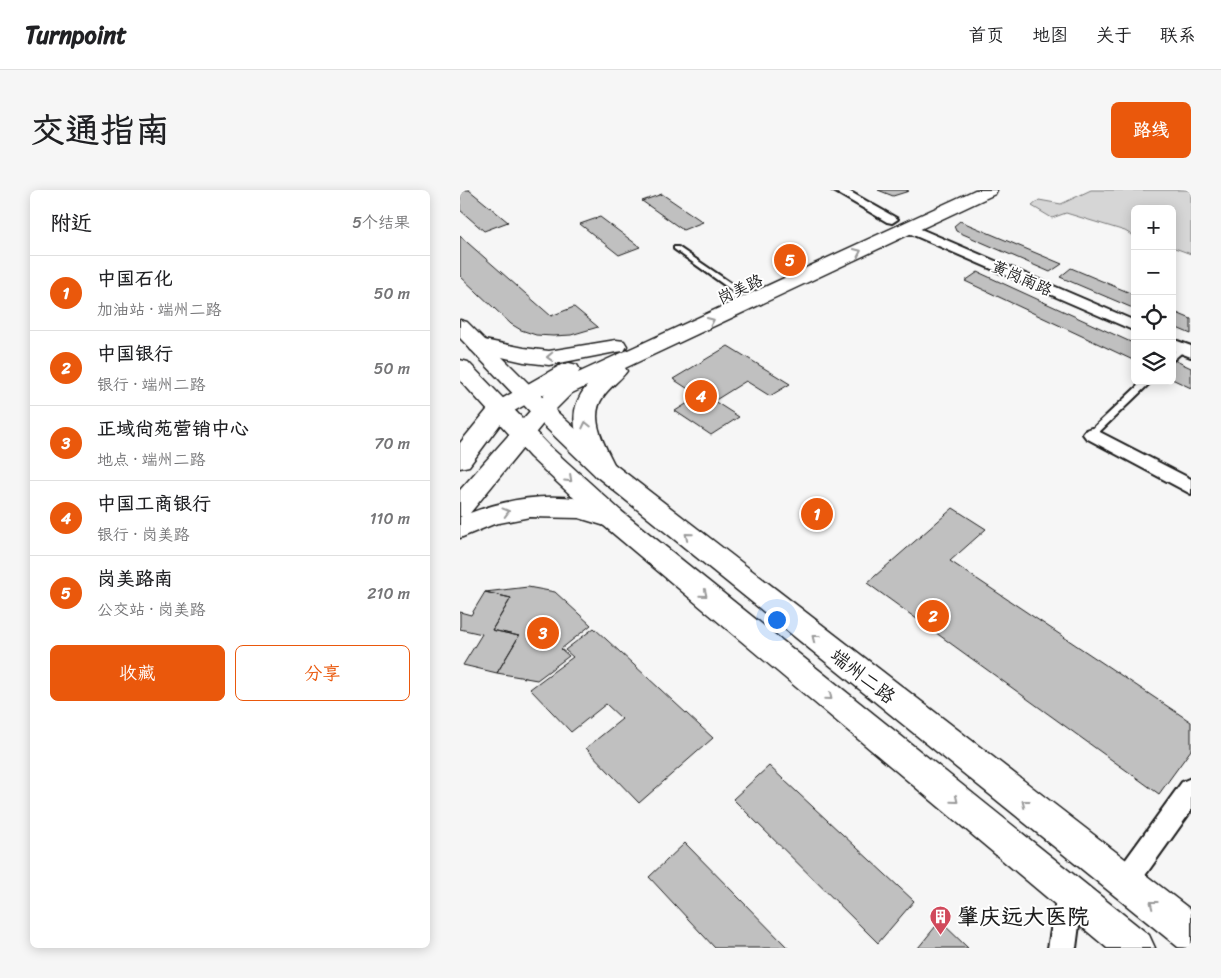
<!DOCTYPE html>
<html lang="zh">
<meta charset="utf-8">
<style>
body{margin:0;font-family:Sriracha,"LXGW WenKai TC",sans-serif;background:#f6f6f6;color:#202124}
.controls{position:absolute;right:15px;top:15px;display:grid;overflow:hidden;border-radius:8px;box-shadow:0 2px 12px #0003}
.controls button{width:45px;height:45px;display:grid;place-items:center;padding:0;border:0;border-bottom:1px solid #e0e0e0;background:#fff;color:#202124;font:25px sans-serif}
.you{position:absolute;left:316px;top:429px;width:18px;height:18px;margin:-12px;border:4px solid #fff;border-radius:50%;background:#1a73e8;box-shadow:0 0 0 8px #1a73e833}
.badge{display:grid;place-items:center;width:32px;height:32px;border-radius:50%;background:#ea580c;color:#fff;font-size:16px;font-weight:700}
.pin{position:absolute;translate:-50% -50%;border:2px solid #fff;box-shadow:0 1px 5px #0006}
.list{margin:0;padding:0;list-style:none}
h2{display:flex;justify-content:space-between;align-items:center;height:65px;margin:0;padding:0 20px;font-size:21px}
h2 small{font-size:16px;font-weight:400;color:#757577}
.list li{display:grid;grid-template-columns:32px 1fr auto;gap:15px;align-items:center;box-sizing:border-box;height:75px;padding:0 20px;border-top:1px solid #e0e0e0}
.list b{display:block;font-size:19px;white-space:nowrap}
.list p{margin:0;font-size:16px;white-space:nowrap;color:#757577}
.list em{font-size:16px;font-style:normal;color:#757577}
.actions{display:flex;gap:10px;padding:15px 20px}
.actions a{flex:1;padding:11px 0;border:1px solid #ea580c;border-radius:8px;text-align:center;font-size:18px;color:#ea580c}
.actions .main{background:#ea580c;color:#fff}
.icon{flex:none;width:28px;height:28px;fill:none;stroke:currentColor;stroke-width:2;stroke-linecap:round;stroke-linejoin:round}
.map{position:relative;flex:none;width:731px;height:758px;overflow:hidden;border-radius:8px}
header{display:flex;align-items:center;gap:30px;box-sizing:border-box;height:70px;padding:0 25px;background:#fff;border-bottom:1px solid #e0e0e0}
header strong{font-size:24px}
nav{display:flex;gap:28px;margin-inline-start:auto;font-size:18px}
.intro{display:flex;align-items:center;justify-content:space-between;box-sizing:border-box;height:120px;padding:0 30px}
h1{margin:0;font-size:35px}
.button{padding:12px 22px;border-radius:8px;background:#ea580c;color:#fff;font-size:18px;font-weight:700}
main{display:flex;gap:30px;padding:0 30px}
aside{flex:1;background:#fff;border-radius:8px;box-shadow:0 2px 12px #0003}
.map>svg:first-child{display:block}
.green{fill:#d6d6d6;stroke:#797979}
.building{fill:#c0c0c0;stroke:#1c1c1c}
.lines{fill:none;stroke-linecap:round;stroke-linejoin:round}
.lane-casing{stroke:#1c1c1c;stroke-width:4}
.street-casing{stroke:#1c1c1c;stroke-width:4}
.secondary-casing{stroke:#1c1c1c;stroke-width:3}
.primary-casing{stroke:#1c1c1c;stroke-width:3}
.lane{fill:#fff;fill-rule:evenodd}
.street{fill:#fff;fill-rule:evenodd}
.secondary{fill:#fff;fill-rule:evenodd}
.primary{fill:#fff;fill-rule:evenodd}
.oneway{stroke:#999}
.labels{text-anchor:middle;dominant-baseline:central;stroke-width:4;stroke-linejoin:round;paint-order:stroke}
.far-street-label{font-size:16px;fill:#1c1c1c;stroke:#fff}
.street-label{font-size:19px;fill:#1c1c1c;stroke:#fff}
.near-poi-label{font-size:22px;font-weight:bold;fill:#1c1c1c;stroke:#fff;text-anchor:start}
</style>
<header>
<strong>Turnpoint</strong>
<nav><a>首页</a><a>地图</a><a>关于</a><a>联系</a></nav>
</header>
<div class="intro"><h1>交通指南</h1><a class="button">路线</a></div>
<main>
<aside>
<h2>附近<small>5个结果</small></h2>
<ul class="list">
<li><span class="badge">1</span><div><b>中国石化</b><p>加油站 · 端州二路</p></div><em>50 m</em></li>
<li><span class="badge">2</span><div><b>中国银行</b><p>银行 · 端州二路</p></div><em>50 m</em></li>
<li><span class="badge">3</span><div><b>正域尚苑营销中心</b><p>地点 · 端州二路</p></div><em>70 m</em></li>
<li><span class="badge">4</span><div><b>中国工商银行</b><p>银行 · 岗美路</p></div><em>110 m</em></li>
<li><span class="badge">5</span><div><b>岗美路南</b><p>公交站 · 岗美路</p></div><em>210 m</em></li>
</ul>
<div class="actions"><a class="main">收藏</a><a>分享</a></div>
</aside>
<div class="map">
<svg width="731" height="758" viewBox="0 0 731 758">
<rect width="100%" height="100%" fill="#f6f6f6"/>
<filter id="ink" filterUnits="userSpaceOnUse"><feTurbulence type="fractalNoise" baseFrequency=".02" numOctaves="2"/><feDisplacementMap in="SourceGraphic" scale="10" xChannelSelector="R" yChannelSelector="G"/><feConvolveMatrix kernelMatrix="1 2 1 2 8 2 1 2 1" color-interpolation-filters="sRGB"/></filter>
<g filter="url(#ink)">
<path class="green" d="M631,0H731V64L712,57V19H675V47L665,41L606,23L592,28L572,16L579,10L601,14Z"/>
<path class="building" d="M0,0H9L48,32L24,41L0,20Z
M418,0H446L449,1L433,6Z
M202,4L243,32L223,40L182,11Z
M140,27L180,57L159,65L120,34Z
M500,31L602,74L590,82L496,41L494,36Z
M0,46L91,126L114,117L138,137L111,145L93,146L76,145L61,140L51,134L0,86Z
M611,78L675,105V119L600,87Z
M518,82L675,154V171L505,91Z
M712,121L731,129V144L712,136Z
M268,156L330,194L310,206L286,191L254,211L279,227L251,245L215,221L239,206L213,189Z
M714,170L731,178V198L712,189V172Z
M493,318L526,339L490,371L731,532V560L699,604L407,393Z
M68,397L95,402L131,435L101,459L109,466L77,490L37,483L59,446L32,440L51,408L25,402Z
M25,402L51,408L32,440L59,446L37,483L3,475L22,444L0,439V422L11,425Z
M134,438L253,548L179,613L126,558L162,529L146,514L111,542L70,499L113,467L105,460Z
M309,576L454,711L418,753L273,609Z
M225,653L328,758H255L189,687Z
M480,731L508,758H458Z"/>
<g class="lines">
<defs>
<path id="lane" d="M214,57H218L281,100L274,102L214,59Z
M720,156H726L727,158L712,171V164Z
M683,191H692L635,246H629L628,244L629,242Z"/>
<path id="street" d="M372,0H387L438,29L432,33L427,32Z
M449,34L675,131V141L444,41L442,38Z
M712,149L731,156V167L712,160Z
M632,238L731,289V304L626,248L623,244L626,240Z
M731,588V621L674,701L665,705L656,701L652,692L656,683L722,592Z
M610,691L619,695L623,704L616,758H588L597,704L601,695Z"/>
<path id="secondary" d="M515,0H537L535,4L165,178L167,181C160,191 149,197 143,207C127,229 147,259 157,280L154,286L145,289L136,286C119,258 102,225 127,196L112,203L90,225L10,323C44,310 83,303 120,309C134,312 148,317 161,321L165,328L161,335L152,338L119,328L70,327L34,334L0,348V327L2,326H0V300L86,203L47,225L9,276L0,278V253L31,215L101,175L109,173L117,175L120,180L118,183Z
M19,149L64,158L89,161L156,150L164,151L167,156L164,161L156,162L89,175L64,172L11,160L8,155L11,150Z"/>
<path id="primary" d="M0,130L7,132L97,222L154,274L731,720V758L718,757L136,286L81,233L0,148Z
M0,170L8,172L88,255L161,321L689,745L695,758H647L143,335L70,267L0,190Z"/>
</defs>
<use href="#lane" class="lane-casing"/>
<use href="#street" class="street-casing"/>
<use href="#secondary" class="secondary-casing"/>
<use href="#primary" class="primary-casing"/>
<use href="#lane" class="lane"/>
<use href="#street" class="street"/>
<use href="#secondary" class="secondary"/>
<use href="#primary" class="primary"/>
</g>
<defs><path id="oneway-chevron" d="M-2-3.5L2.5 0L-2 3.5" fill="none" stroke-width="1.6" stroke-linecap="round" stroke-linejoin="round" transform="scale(1.25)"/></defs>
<g class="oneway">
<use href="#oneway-chevron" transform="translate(398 62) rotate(-25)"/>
<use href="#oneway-chevron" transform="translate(251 131) rotate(-25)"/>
<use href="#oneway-chevron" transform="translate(90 167) rotate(178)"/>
<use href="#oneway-chevron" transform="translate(126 235) rotate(-103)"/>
<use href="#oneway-chevron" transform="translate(109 289) rotate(43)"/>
<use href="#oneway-chevron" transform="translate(46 322) rotate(-15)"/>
<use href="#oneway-chevron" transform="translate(228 346) rotate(-141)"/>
<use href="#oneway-chevron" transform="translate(244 404) rotate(39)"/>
<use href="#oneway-chevron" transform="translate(355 448) rotate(-142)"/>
<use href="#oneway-chevron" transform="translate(369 507) rotate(39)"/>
<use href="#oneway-chevron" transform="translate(495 610) rotate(39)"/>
<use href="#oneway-chevron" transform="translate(565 613) rotate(-142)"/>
<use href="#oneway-chevron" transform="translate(693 714) rotate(-142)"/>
</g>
</g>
<defs>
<symbol id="building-pin" viewBox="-11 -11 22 30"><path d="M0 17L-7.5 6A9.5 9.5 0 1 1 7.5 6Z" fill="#d1495b" stroke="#fff"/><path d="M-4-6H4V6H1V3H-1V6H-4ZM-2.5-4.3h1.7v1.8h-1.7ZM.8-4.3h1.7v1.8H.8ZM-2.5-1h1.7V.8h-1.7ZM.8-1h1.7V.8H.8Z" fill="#fff"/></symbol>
</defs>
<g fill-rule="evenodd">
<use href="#building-pin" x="468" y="714" width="25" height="34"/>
</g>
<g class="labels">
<g class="far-street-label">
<text transform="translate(562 88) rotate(24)">黄岗南路</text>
<text transform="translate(280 99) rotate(-25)">岗美路</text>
</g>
<g class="street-label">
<text transform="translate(403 486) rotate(38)">端州二路</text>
</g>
<g class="near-poi-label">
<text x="497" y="726">肇庆远大医院</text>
</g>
</g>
</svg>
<div class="controls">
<button>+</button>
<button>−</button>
<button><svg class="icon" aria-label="locate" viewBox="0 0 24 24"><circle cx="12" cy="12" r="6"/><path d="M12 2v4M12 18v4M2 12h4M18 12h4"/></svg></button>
<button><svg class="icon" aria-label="layers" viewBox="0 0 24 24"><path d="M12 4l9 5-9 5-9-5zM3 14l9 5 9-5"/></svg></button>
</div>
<div class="you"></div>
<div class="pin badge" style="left:357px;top:324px">1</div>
<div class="pin badge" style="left:473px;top:426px">2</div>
<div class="pin badge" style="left:83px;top:443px">3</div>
<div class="pin badge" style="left:241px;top:206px">4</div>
<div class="pin badge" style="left:330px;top:70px">5</div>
</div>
</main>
